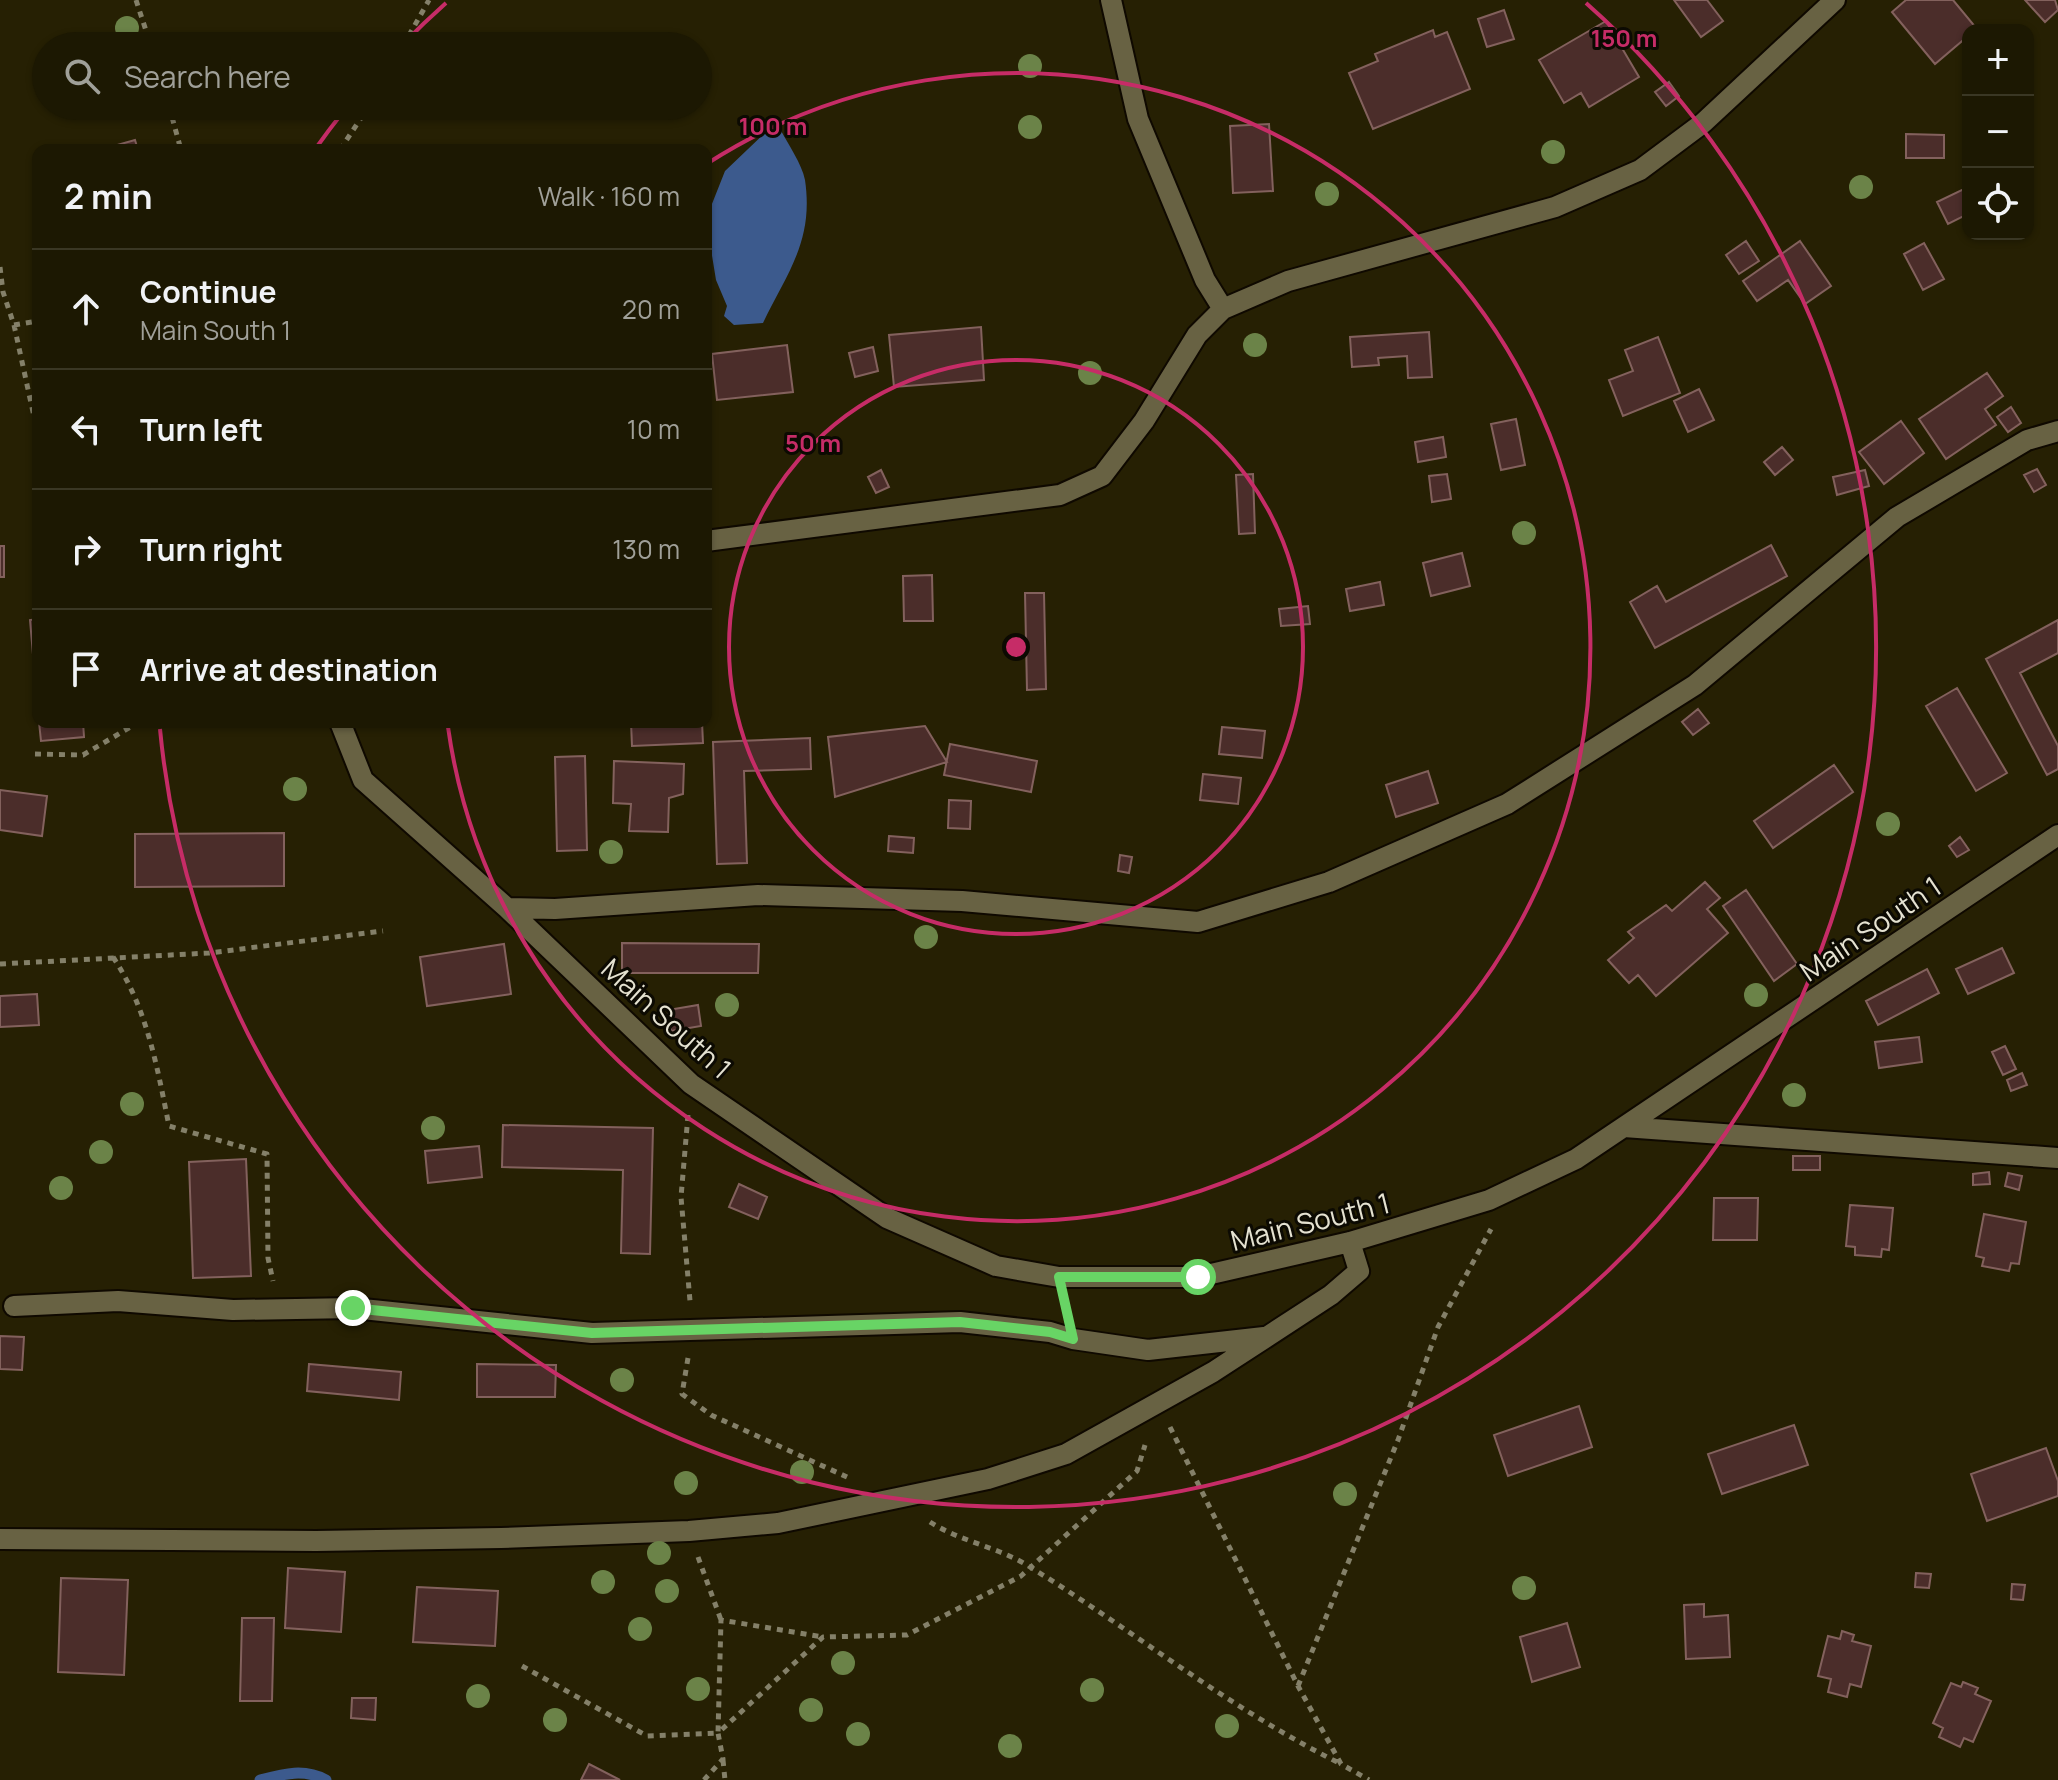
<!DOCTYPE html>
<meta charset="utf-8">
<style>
body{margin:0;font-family:Manrope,sans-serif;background:#25210c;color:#f1f3f6}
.controls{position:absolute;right:24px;top:24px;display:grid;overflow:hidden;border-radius:16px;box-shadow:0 2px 6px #0004}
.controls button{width:72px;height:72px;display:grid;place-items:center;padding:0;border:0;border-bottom:2px solid #3a3724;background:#1c1802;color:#f1f3f6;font:40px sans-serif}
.stop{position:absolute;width:24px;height:24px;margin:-18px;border:6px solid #68d465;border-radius:50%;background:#fff}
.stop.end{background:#68d465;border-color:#fff;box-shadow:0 2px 8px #0008}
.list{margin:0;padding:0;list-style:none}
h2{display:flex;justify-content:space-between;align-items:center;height:104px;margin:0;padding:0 32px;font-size:34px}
h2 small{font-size:26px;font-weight:400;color:#a0a099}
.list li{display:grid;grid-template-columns:52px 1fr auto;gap:24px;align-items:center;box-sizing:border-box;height:120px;padding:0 32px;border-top:2px solid #3a3724}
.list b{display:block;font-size:30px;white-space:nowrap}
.list p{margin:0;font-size:26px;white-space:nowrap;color:#a0a099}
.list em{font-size:26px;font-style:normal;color:#a0a099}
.icon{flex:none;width:44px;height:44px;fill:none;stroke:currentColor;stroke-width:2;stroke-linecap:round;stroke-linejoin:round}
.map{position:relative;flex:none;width:2058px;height:1780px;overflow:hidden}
.search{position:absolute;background:#1c1802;box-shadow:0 2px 6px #0004;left:32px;top:32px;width:680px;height:88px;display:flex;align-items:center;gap:20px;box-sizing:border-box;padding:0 28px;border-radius:44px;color:#a0a099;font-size:30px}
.panel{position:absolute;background:#1c1802;box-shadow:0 2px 6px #0004;left:32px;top:144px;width:680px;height:584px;border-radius:16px}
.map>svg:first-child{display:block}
.water{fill:#3c5a8d}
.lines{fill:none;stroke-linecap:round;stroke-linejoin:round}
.stream{stroke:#3c5a8d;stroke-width:11}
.building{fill:#4b2d2a;stroke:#83615d;stroke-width:2}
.street-casing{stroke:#0f0900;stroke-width:24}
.path{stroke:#848069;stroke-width:5;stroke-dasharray:6 6;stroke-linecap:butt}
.street{stroke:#686243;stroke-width:20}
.tree{fill:#6b8348}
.route{stroke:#68d465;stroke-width:10}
.ring{fill:none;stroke:#c62c67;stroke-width:4}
.labels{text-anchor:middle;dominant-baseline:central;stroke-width:6;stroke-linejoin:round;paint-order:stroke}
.street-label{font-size:28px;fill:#e5e2d1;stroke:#0c0a02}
.centre{fill:#c62c67;stroke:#0c0a02;stroke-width:4}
.ring-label{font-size:24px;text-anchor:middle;font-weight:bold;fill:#c62c67;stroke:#0c0a02;stroke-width:6;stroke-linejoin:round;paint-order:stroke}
</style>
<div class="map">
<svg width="2058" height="1780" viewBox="0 0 2058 1780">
<rect width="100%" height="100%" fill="#262003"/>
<path class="water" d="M769,129H780C788,144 802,164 805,180C814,241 787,273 763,323L734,325L724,316L727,306L716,280L706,219L725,171Z"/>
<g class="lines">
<path class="stream" d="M260,1780C283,1774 304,1768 326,1780"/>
</g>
<path class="building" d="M1674,0H1707L1723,21L1701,37Z
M1906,0H1953L1977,29L1968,30V36L1935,64L1892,12Z
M2025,0H2055L2058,10L2045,22Z
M1504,10L1514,39L1487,47L1478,19Z
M1606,21L1639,77L1589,107L1581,93L1564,103L1539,60Z
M1433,30L1435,37L1447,32L1470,89L1373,129L1349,73L1378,61L1375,54Z
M1669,82L1679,96L1666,106L1655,92Z
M1269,124L1273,191L1233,193L1230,126Z
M1906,134L1944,135V158H1906Z
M135,140L138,150H110V147Z
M1968,187V214L1948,224L1937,202Z
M1746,241L1759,261L1739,274L1726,255Z
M1800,241L1831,286L1805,304L1788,280L1757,301L1743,281Z
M1924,243L1944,279L1923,290L1904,254Z
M981,327L984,380L894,387L889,335Z
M1429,332L1432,377L1408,378L1407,356L1378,358L1379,365L1352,367L1350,337Z
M1658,337L1680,393L1623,416L1609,380L1633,371L1625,350Z
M787,345L793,392L717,400L712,354Z
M873,347L878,371L855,377L849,353Z
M1987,373L2003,396L1985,409L1996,425L1946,459L1919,419Z
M1699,389L1714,420L1688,432L1674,401Z
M2011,407L2021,423L2008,432L1997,417Z
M1516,419L1525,465L1501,470L1491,424Z
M1901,421L1924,453L1884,484L1859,452Z
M1443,437L1446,457L1418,462L1415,442Z
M1782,447L1793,460L1775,475L1764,462Z
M2037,469L2046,485L2034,492L2024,475Z
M881,470L889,487L876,493L868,477Z
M1865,470L1869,486L1837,495L1833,477Z
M1253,474L1255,533L1239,534L1236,475Z
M1447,474L1451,499L1432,502L1429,476Z
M1771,545L1787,576L1655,648L1630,602L1657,586L1666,602Z
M0,546H4V577H0Z
M1462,553L1470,586L1431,596L1423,563Z
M932,575L933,621H904L903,576Z
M1380,582L1384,605L1350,611L1346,589Z
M1025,593H1044L1046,689L1027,690Z
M1308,606L1310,624L1281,626L1279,609Z
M38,619V712L30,620Z
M2058,620V653L2020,673L2058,746V769L2047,775L1986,659Z
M1957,688L2007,773L1976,791L1926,706Z
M1698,709L1709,723L1693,735L1682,722Z
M39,722H83L84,737L41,741Z
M631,722H702L703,743L632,746Z
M925,726L947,762L835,797L828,737Z
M1222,727L1265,731L1262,758L1219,754Z
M810,738L811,769L744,771L747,863L717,864L713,742Z
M950,744L1037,761L1031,792L944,775Z
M585,756L587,850L557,851L555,757Z
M614,761L684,764L683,794L669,798L668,832L629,831L631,804L613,803Z
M1834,765L1853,792L1773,848L1754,821Z
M1428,771L1438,803L1396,817L1386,785Z
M1203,774L1241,778L1238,804L1200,800Z
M0,790L47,796L42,836L0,830Z
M949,800L971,801L970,829L948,828Z
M284,833V886L135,887V834Z
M889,836L914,838L913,853L888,851Z
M1960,837L1969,850L1957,857L1949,846Z
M1120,855L1132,857L1129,873L1118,871Z
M1705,882L1720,898L1707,909L1728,933L1656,996L1638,975L1629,983L1608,960L1634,938L1628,932L1666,905L1672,911Z
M1746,890L1797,964L1774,981L1723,906Z
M622,943L759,944L758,973H622Z
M504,944L511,994L427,1006L420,957Z
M2002,948L2014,973L1968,994L1956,969Z
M1927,969L1939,993L1878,1025L1866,1001Z
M37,994L39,1025L0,1027V996Z
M698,1005L701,1026L671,1031L668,1010Z
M1919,1037L1922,1062L1879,1068L1875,1042Z
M2005,1046L2016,1069L2003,1075L1992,1052Z
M2022,1073L2027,1085L2011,1091L2007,1080Z
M503,1125L653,1128L650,1254L621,1253L623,1170L502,1167Z
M479,1146L482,1177L428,1183L425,1151Z
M1793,1156H1820V1170H1793Z
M246,1159L251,1276L193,1278L189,1162Z
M1989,1172L1990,1184L1973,1185V1174Z
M2008,1173L2022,1176L2019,1190L2005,1186Z
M739,1184L767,1197L758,1219L729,1207Z
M1714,1198H1758L1757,1240H1713Z
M1850,1205L1893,1208L1889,1250L1882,1249L1881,1257L1855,1255V1247L1846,1246Z
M1984,1214L2026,1222L2019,1264L2011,1263L2009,1271L1982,1266L1984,1258L1976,1256Z
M0,1336L24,1337L22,1370L0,1369Z
M309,1364L401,1372L399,1400L307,1391Z
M477,1364L556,1365L555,1397H477Z
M1579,1406L1592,1447L1508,1476L1494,1435Z
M1794,1425L1808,1465L1722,1494L1708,1454Z
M2046,1448L2058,1481V1496L1987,1521L1971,1474Z
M288,1568L345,1572L341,1632L285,1628Z
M1916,1573L1931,1574L1929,1588L1915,1587Z
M61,1578L128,1580L124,1675L58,1672Z
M2012,1584L2025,1585L2023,1600L2011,1599Z
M417,1587L498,1591L495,1646L413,1642Z
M1704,1604V1617L1728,1615L1730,1657L1686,1659L1684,1605Z
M242,1618H274L272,1701H240Z
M1567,1623L1580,1667L1532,1682L1520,1637Z
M1842,1631L1854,1635L1852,1641L1871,1646L1861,1687L1850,1684L1847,1697L1828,1692L1831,1679L1818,1676L1828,1636L1840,1639Z
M1963,1682L1978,1688L1975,1694L1991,1701L1973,1742L1964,1738L1960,1747L1939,1737L1943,1728L1933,1723L1951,1683L1961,1687Z
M352,1698H376L375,1720L351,1718Z
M589,1764L620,1780H581Z"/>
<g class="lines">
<defs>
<path id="street" d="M1111,0L1138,119L1205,280L1223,309
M706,541L1060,495L1102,476L1144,421L1197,335L1223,309L1288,281L1555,207L1640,170L1703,123L1835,0
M340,722L363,780L507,908L691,1084L887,1218L996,1266L1059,1277H1198L1350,1242L1489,1200L1576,1159L2058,835
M507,908L555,909L758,895L962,901L1198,922L1329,882L1507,804L1695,685L1897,517L2027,440L2058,431
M1624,1127L2058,1158
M14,1306L118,1301L233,1310L353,1308L592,1333L960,1322L1050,1332L1073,1339L1148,1350L1264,1337
M0,1539L316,1541L501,1538L689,1531L778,1523L988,1479L1066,1454L1213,1372L1331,1295L1359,1271L1350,1242"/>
</defs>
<use href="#street" class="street-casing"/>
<path class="path" d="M136,0L151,46
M403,46L429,0
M169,106L181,150
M340,150L369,106
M0,267L3,292L14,325L38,321
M14,325L38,435
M35,754L83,755L139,722
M113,957C147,1008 157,1066 169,1126L267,1154L268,1258L273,1281
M0,964L209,953L383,931
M688,1115L681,1197L690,1301
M688,1358L682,1394L711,1415L847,1477
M1170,1427L1298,1686L1341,1764L1369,1780
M930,1522C961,1542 999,1547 1030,1567C1134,1631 1230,1709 1341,1764
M698,1557L721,1620
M522,1666L647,1736L718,1733L721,1620L823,1637
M1298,1686L1398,1440L1438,1327L1491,1229
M723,1760L725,1780
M704,1780L723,1759L718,1733L823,1637L907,1635L1021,1576L1137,1471L1145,1445"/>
<use href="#street" class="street"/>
</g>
<g class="tree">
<circle cx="127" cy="28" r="12"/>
<circle cx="1030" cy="66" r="12"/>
<circle cx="1030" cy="127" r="12"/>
<circle cx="1553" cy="152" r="12"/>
<circle cx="1861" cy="187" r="12"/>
<circle cx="1327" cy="194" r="12"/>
<circle cx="1255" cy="345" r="12"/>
<circle cx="1090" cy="373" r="12"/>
<circle cx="1524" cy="533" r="12"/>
<circle cx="295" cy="789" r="12"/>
<circle cx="1888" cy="824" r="12"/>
<circle cx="611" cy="852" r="12"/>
<circle cx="926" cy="937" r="12"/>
<circle cx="1756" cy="995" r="12"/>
<circle cx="727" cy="1005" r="12"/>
<circle cx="1794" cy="1095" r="12"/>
<circle cx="132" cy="1104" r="12"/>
<circle cx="433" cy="1128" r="12"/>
<circle cx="101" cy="1152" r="12"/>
<circle cx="61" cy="1188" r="12"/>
<circle cx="622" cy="1380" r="12"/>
<circle cx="802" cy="1472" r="12"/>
<circle cx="686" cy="1483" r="12"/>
<circle cx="1345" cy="1494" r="12"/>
<circle cx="659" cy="1553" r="12"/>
<circle cx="603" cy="1582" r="12"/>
<circle cx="1524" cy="1588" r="12"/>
<circle cx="667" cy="1591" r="12"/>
<circle cx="640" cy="1629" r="12"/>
<circle cx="843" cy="1663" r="12"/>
<circle cx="698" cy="1689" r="12"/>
<circle cx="1092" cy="1690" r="12"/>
<circle cx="478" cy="1696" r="12"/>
<circle cx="811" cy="1710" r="12"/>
<circle cx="555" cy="1720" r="12"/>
<circle cx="1227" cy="1726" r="12"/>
<circle cx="858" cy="1734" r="12"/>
<circle cx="1010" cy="1746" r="12"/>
</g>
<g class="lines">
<path class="route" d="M353,1308L592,1333L960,1322L1050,1332L1073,1339L1059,1277H1198"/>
</g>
<g class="ring">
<circle cx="1016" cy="647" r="287"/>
<path d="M708 163A574 574 0 1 1 448 727"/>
<path d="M316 148A860 860 0 0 1 343 112M403 44A860 860 0 0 1 446 3M1586 3A860 860 0 1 1 160 729"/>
</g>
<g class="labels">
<g class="street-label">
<text transform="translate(1870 928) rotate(-34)">Main South 1</text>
<text transform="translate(667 1018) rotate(42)">Main South 1</text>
<text transform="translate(1310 1221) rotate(-14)">Main South 1</text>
</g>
</g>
<circle cx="1016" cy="647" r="12" class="centre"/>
<g class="ring-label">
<text x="1624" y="47">150 m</text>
<text x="773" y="135">100 m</text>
<text x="813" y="452">50 m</text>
</g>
</svg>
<div class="controls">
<button>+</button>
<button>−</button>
<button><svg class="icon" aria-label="locate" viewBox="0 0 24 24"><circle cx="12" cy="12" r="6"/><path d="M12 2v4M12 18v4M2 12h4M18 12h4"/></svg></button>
</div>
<div class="stop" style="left:1198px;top:1277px"></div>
<div class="stop end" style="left:353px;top:1308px"></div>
<div class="search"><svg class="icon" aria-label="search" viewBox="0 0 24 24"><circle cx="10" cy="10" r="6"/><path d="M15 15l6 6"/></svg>Search here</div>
<section class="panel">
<h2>2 min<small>Walk · 160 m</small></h2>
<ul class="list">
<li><svg class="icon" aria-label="ahead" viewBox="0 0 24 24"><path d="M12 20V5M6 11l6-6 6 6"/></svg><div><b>Continue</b><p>Main South 1</p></div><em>20 m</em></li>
<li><svg class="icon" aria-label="left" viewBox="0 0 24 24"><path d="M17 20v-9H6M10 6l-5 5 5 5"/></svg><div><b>Turn left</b></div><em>10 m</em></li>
<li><svg class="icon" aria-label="right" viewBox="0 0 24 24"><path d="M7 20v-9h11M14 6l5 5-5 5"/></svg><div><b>Turn right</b></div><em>130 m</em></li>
<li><svg class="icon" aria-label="arrive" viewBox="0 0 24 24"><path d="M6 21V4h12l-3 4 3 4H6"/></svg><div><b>Arrive at destination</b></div></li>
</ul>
</section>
</div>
